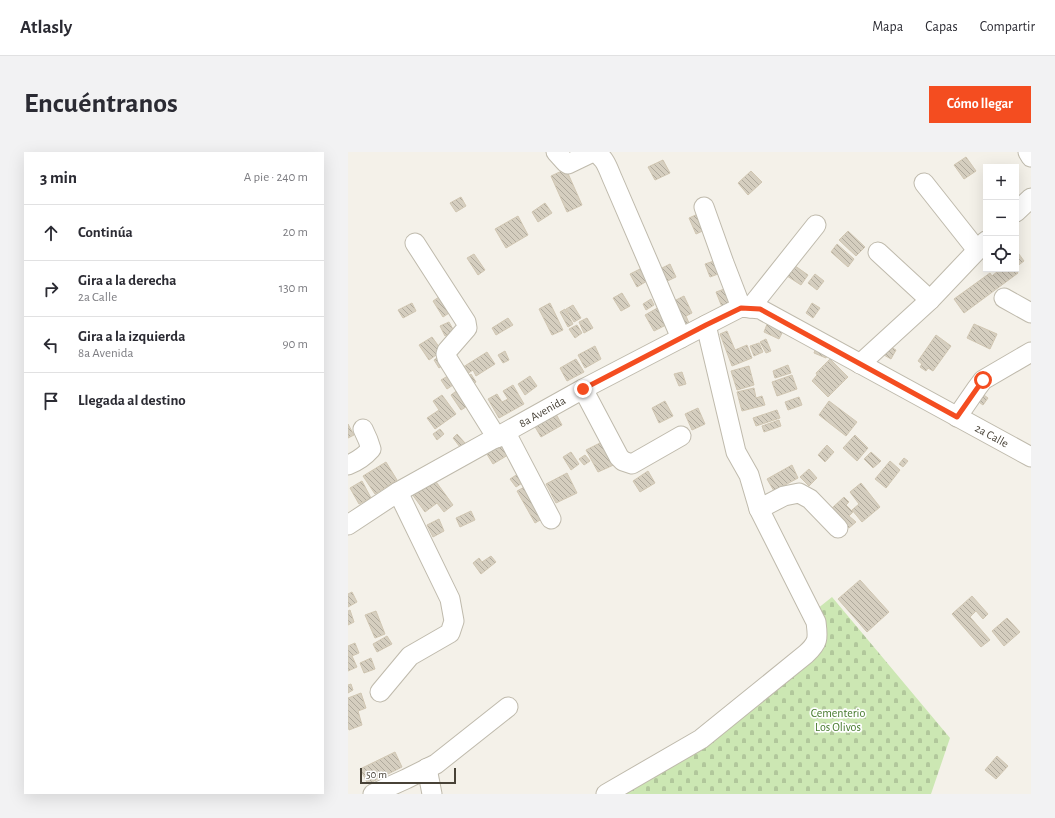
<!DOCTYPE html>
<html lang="es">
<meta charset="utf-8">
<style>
body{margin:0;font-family:"Alegreya Sans",sans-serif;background:#f2f2f3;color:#2b2b33}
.controls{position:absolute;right:12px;top:12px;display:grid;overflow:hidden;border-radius:0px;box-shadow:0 4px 16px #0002}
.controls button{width:36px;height:36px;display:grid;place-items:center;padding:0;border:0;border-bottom:1px solid #e1e1e2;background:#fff;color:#2b2b33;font:20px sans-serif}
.scale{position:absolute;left:12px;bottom:10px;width:96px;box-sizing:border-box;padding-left:4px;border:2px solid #484237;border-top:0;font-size:11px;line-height:14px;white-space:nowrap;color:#484237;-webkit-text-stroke:3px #fff;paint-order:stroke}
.stop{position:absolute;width:12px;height:12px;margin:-9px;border:3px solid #f44d20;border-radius:50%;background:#fff}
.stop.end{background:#f44d20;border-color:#fff;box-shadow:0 1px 4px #0008}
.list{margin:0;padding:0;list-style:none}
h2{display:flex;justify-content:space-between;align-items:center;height:52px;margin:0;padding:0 16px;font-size:17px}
h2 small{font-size:13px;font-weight:400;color:#7c7c81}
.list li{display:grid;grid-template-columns:26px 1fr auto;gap:12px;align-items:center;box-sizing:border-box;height:56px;padding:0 16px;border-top:1px solid #e1e1e2}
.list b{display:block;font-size:15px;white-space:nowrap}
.list p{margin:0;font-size:13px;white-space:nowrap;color:#7c7c81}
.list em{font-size:13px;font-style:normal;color:#7c7c81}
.icon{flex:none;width:22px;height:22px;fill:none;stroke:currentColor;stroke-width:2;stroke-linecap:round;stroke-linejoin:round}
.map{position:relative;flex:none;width:683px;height:642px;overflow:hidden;border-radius:0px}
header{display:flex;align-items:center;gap:24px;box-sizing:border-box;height:56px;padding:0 20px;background:#fff;border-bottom:1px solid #e1e1e2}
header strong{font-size:19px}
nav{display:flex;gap:22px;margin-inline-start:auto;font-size:14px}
.intro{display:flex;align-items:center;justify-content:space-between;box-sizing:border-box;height:96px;padding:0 24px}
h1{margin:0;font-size:28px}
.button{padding:10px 18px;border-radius:0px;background:#f44d20;color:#fff;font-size:14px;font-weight:700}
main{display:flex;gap:24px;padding:0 24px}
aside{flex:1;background:#fff;border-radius:0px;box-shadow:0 4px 16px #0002}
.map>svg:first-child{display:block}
.cemetery{fill:url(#cemetery-stones)}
.building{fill:url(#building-back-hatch);stroke:#d0c6b2}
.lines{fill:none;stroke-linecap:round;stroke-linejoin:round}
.minor-casing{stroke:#bfbaac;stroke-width:21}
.minor{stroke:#fff;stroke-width:19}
.route{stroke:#f44d20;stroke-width:5}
.labels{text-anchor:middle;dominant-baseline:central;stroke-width:3.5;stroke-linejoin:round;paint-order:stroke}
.street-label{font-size:12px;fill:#484237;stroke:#fff}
.park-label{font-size:12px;fill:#44782c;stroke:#fff}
</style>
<header>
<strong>Atlasly</strong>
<nav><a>Mapa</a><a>Capas</a><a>Compartir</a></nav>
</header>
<div class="intro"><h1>Encuéntranos</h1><a class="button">Cómo llegar</a></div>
<main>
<aside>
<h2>3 min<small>A pie · 240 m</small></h2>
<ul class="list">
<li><svg class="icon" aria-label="ahead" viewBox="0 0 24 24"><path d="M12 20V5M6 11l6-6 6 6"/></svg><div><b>Continúa</b></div><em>20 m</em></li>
<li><svg class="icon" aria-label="right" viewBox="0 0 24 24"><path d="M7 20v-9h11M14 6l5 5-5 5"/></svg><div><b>Gira a la derecha</b><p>2a Calle</p></div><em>130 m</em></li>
<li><svg class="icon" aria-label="left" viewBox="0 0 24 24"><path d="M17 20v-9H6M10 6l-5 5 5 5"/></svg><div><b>Gira a la izquierda</b><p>8a Avenida</p></div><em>90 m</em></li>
<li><svg class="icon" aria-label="arrive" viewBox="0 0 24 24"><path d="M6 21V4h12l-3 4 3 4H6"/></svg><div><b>Llegada al destino</b></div></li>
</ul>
</aside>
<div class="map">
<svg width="683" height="642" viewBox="0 0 683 642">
<defs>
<pattern id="cemetery-stones" width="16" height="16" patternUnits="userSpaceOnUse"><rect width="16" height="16" fill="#cce7b3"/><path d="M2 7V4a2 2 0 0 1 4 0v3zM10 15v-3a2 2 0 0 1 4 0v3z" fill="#b1c79b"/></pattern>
<pattern id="building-back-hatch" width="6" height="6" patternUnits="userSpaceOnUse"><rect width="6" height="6" fill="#d5cebf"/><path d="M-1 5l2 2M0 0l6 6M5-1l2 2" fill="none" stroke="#afa99c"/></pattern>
</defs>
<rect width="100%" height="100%" fill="#f4f1e9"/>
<path class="cemetery" d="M484,445L602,586L583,642H253L312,609L473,485L469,457Z"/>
<path class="building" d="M618,5L628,19L616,27L606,13Z
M315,8L322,21L307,28L300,15Z
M218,17L234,53L219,60L203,24Z
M403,19L414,30L400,43L390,31Z
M113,45L118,54L108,60L102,51Z
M197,51L204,61L190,70L184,60Z
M352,61L359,77L348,82L341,66Z
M170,64L180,83L158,96L147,77Z
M500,79L517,95L508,104L491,88Z
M489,92L506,107L500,115L483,100Z
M668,98L676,109L668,115Z
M126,102L137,118L130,123L119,106Z
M366,109L370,122L362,125L357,112Z
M443,111L460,123L453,133L436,122Z
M322,112L328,125L313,132L308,119Z
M292,117L299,129L289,135L282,122Z
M649,117H667L670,121L616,161L606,147L642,121L644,124L650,119Z
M467,122L476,129L469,138L460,131Z
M379,136L385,151L374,155L368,140Z
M274,141L282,154L273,159L265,146Z
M94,143L104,159L95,165L85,149Z
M336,144L344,161L338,164L341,171L334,175L322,151Z
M303,147L306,153L298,158L295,152Z
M64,151L68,159L55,166L50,158Z
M202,151L215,178L204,183L191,157Z
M464,151L472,156L465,166L458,161Z
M225,153L233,166L226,170L218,157Z
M313,154L322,171L306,179L297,163Z
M217,157L225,172L220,175L212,160Z
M160,166L165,173L148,183L144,176Z
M239,166L245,176L236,181L231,170Z
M421,167L437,175L431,187L416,180Z
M101,170L106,179L97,184L92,174Z
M626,172L649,182L642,197L619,186Z
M229,173L234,181L227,186L221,177Z
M379,179L387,198L399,193L404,206L384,214L372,182Z
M588,183L603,194L585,219L580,216L578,219L572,215L574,212L570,209Z
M84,185L94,199L81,208L71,193Z
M418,187L423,199L418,201L412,190Z
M411,191L415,200L406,204L402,194Z
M469,193L481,198L478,206L466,201Z
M247,194L253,207L237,216L230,203Z
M541,194L548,198L543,207L536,203Z
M157,199L161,208L155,211L150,203Z
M139,200L147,212L128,224L125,218L116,224L112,217Z
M93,203L98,211L91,216L86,208Z
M228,207L236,220L219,229L212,216Z
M482,207L500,225L480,245L464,229L469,223L468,221Z
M440,213L443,221L427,226L425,219Z
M401,214L406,233L389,238L383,219Z
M334,220L338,232L331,234L326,222Z
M103,222L108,231L99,237L93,228Z
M123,222L128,230L122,235L116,227Z
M444,223L449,237L429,244L424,230Z
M182,224L189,234L177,243L170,232Z
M165,233L176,252L151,266L140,247L149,242L154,250L160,247L155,239Z
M115,234L126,250L113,258L103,243Z
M406,236L408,246L414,244L417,253L394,259L389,240Z
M633,241L640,246L635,253L628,248Z
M94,243L108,262L87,277L79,266L91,258L85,249Z
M451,245L454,253L440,258L437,250Z
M317,249L325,264L311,271L304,256Z
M481,249L509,270L498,284L471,263Z
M350,256L357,272L344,278L337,262Z
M429,258L432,266L408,274L405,266Z
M208,262L214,273L193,285L186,273Z
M431,268L433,274L416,280L414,274Z
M0,272L6,283L0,286Z
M92,277L96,282L89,288L85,282Z
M109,282L117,291L112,295L105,286Z
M507,283L520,296L509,309L495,296Z
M157,287L165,300L145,312L137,299Z
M258,288L270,311L250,320L238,298Z
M479,293L486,300L477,310L470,303Z
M223,300L231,312L223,318L215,305Z
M523,300L533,309L525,316L516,307Z
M237,303L242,309L236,313L231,307Z
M556,306L560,309L555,315L551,312Z
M542,309L552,318L538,336L527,327Z
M38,310L49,328L27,342L15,324Z
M444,313L450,326L426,339L419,327Z
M461,317L469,326L461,334L452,325Z
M300,319L307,331L292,340L285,329Z
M173,320L179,328L168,335L162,327Z
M219,321L229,341L208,351L198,332Z
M86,327L105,353L96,360L89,351L77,360L64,342Z
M14,329L23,346L11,352L2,336Z
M513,331L532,355L514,370L504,358L511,352L502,340Z
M182,332L199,364L187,371L169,339Z
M496,345L501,350L498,353L505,360L501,364L508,370L501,376L483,357Z
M123,359L127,368L112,375L108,366Z
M91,367L96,379L85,385L79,373Z
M143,404L148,410L133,422L125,411L131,406L134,410Z
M512,428L541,460L519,480L490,447Z
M4,440L9,450L0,455V442Z
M624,444L640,462L635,467L628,459L622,465L642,488L633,495L604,462Z
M2,458L6,470L0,473V459Z
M28,459L37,482L27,486L17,463Z
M659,466L672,480L656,494L644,479Z
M39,484L44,492L29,500L25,492Z
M7,491L11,501L4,504L9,515L0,519V494Z
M23,506L27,517L16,521L12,511Z
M3,532L5,538L0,541V533Z
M13,541L18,556L10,559L14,573L1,578L0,574V546Z
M47,600L54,615L20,632L12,617Z
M649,604L660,614L648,627L637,618Z"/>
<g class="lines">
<defs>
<g id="minor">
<path d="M208,0L217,10L220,12L245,0C257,4 260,17 265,28L333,186"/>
<path d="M680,0L683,5"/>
<path d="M576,31L629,98"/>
<path d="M356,55L376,111L393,155"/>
<path d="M668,60L683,46"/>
<path d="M67,91L118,170L119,176L99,199L98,202L99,206L149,286"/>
<path d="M530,100L582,148"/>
<path d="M656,146L683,161"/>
<path d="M402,156L468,73"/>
<path d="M512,212L582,148L638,89"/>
<path d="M235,237L271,305L275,309L284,312L333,284"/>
<path d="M609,265L629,236L635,228L683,200"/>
<path d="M158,281L203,367"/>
<path d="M0,313C10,309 16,305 23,297L20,288L15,277"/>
<path d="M411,357L436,344L451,341L462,347L490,376"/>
<path id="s1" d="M0,373L50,340L235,237L358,173L393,155L412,157L683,305"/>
<path d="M32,540L62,504L102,481L106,469L102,447L50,340"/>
<path d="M79,616L84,642"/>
<path d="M25,642L58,627L88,612L160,555"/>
<path d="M258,642L353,587L458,502C471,490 470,486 468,470L411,357L401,323L388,300L358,173"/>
</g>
</defs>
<use href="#minor" class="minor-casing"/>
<use href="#minor" class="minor"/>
</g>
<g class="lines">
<path class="route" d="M235,237L358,173L393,156L412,157L609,265L635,228"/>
</g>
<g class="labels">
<g class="street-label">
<text stroke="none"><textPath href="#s1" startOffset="225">8a Avenida</textPath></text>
<text stroke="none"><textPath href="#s1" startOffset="733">2a Calle</textPath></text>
</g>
<g class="park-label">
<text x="490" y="561">Cementerio<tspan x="490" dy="14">Los Olivos</tspan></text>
</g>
</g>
</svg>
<div class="controls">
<button>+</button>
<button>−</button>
<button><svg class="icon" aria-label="locate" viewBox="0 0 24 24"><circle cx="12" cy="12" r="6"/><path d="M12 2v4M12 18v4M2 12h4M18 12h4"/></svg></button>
</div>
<div class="scale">50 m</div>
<div class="stop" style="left:635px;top:228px"></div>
<div class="stop end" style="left:235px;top:237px"></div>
</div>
</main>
